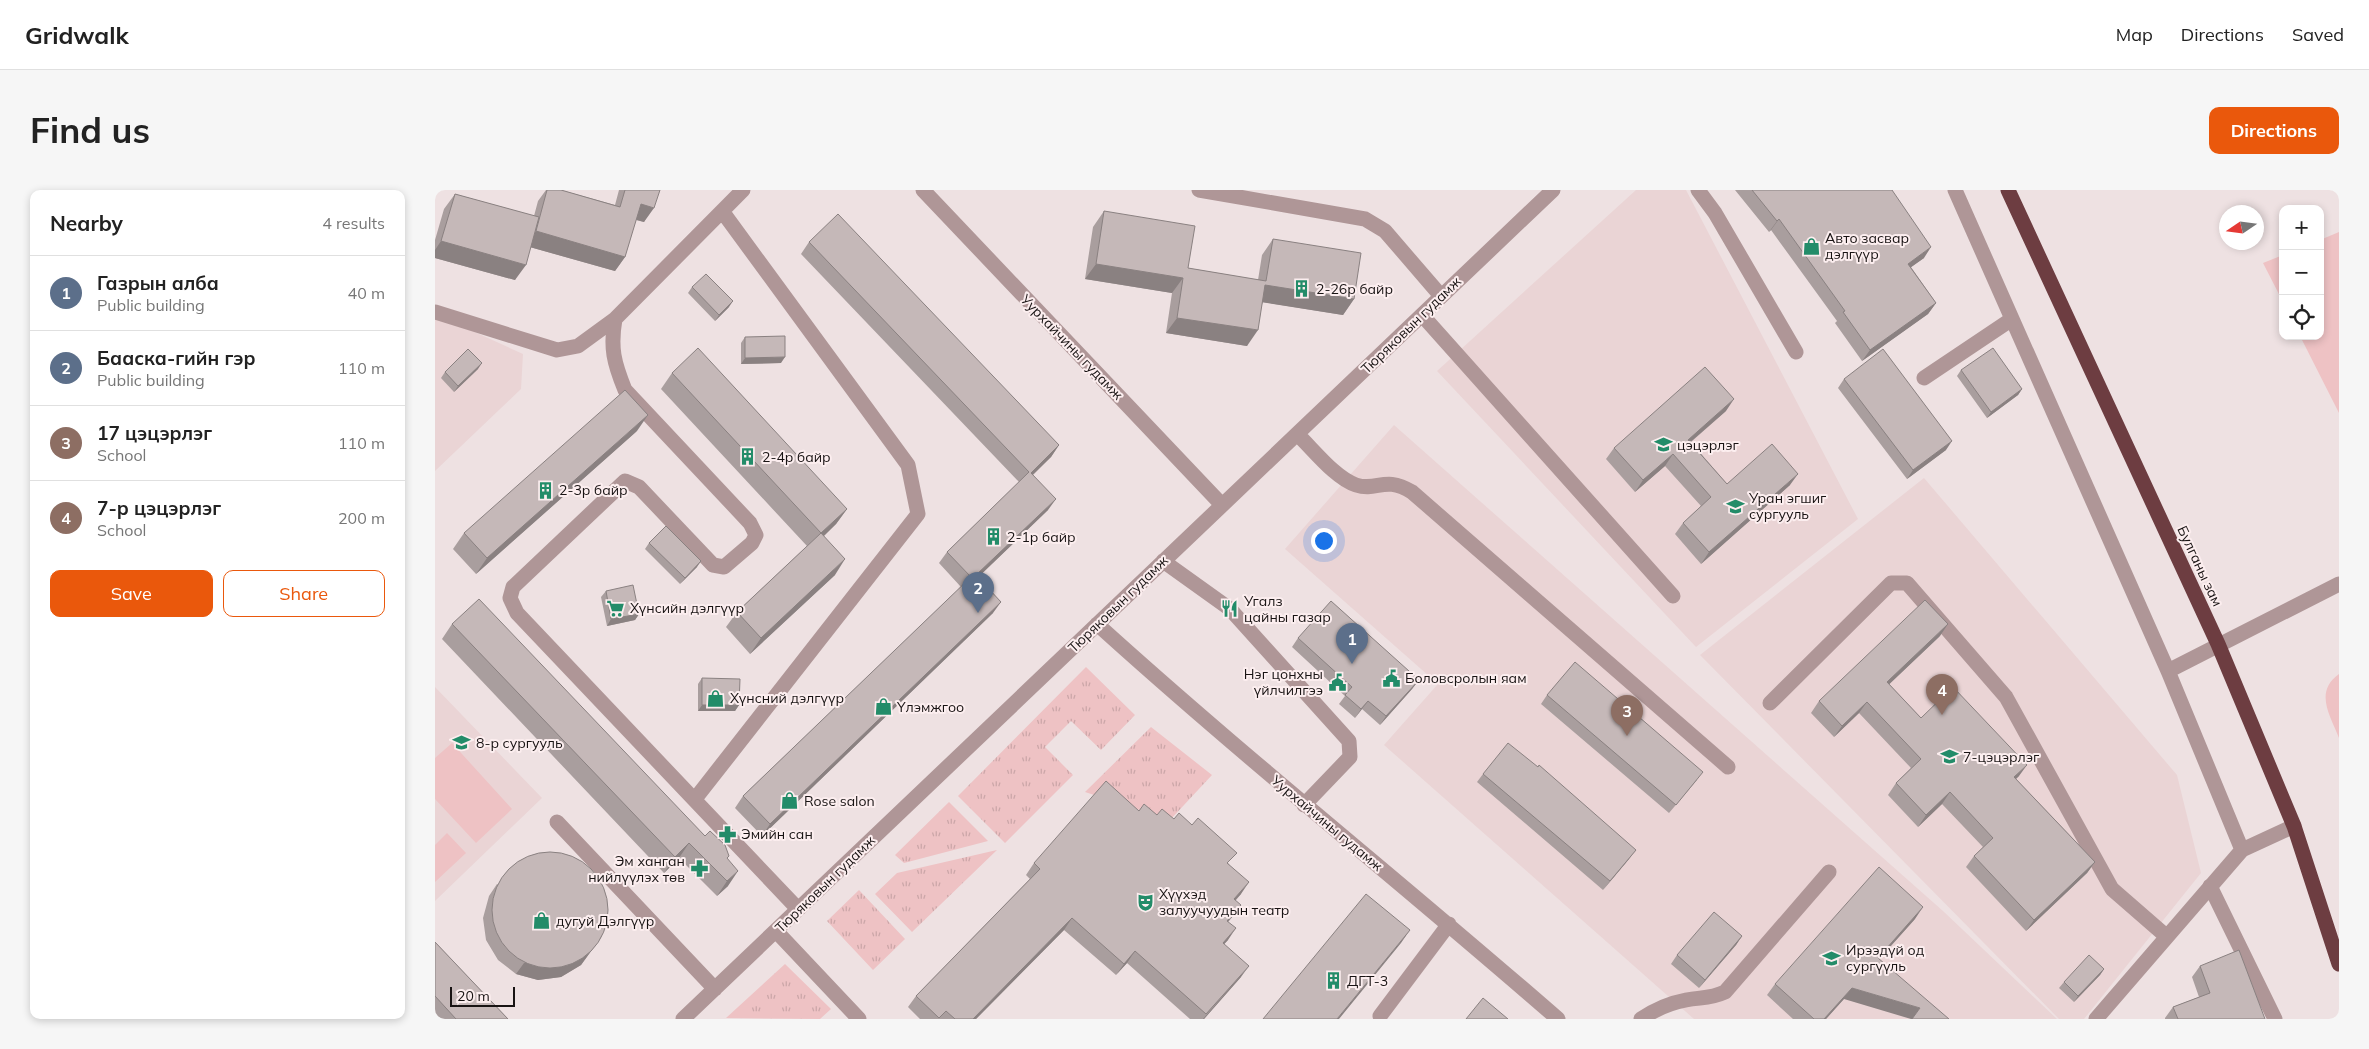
<!DOCTYPE html>
<meta charset="utf-8">
<style>
body{margin:0;font-family:Mulish,sans-serif;background:#f6f6f6;color:#222}
.controls{position:absolute;right:15px;top:15px;display:grid;overflow:hidden;border-radius:10px;box-shadow:0 2px 8px #0003}
.controls button{width:45px;height:45px;display:grid;place-items:center;padding:0;border:0;border-bottom:1px solid #e0e0e0;background:#fff;color:#222;font:25px sans-serif}
.compass{position:absolute;left:1784px;top:15px;width:45px;height:45px;border-radius:50%;background:#fff;box-shadow:0 2px 8px #0003;rotate:257deg}
.scale{position:absolute;left:15px;bottom:12px;width:65px;box-sizing:border-box;padding-left:5px;border:2px solid #181313;border-top:0;font-size:14px;line-height:18px;white-space:nowrap;color:#181313;-webkit-text-stroke:4px #fceeef;paint-order:stroke}
.you{position:absolute;left:888px;top:350px;width:18px;height:18px;margin:-12px;border:4px solid #fff;border-radius:50%;background:#1a73e8;box-shadow:0 0 0 8px #1a73e833}
.badge{display:grid;place-items:center;width:32px;height:32px;border-radius:50%;background:#ea580c;color:#fff;font-size:16px;font-weight:700}
.pin{position:absolute;translate:-50% -41px;filter:drop-shadow(0 1px 2px #0008)}
.pin::after{content:'';position:absolute;top:26px;width:18px;height:15px;background:inherit;clip-path:polygon(0 0,100% 0,50% 100%)}
.list{margin:0;padding:0;list-style:none}
h2{display:flex;justify-content:space-between;align-items:center;height:65px;margin:0;padding:0 20px;font-size:21px}
h2 small{font-size:16px;font-weight:400;color:#767676}
.list li{display:grid;grid-template-columns:32px 1fr auto;gap:15px;align-items:center;box-sizing:border-box;height:75px;padding:0 20px;border-top:1px solid #e0e0e0}
.list b{display:block;font-size:19px;white-space:nowrap}
.list p{margin:0;font-size:16px;white-space:nowrap;color:#767676}
.list em{font-size:16px;font-style:normal;color:#767676}
.actions{display:flex;gap:10px;padding:15px 20px}
.actions a{flex:1;padding:11px 0;border:1px solid #ea580c;border-radius:10px;text-align:center;font-size:18px;color:#ea580c}
.actions .main{background:#ea580c;color:#fff}
.icon{flex:none;width:28px;height:28px;fill:none;stroke:currentColor;stroke-width:2;stroke-linecap:round;stroke-linejoin:round}
.map{position:relative;flex:none;width:1904px;height:829px;overflow:hidden;border-radius:10px}
header{display:flex;align-items:center;gap:30px;box-sizing:border-box;height:70px;padding:0 25px;background:#fff;border-bottom:1px solid #e0e0e0}
header strong{font-size:24px}
nav{display:flex;gap:28px;margin-inline-start:auto;font-size:18px}
.intro{display:flex;align-items:center;justify-content:space-between;box-sizing:border-box;height:120px;padding:0 30px}
h1{margin:0;font-size:35px}
.button{padding:12px 22px;border-radius:10px;background:#ea580c;color:#fff;font-size:18px;font-weight:700}
main{display:flex;gap:30px;padding:0 30px}
aside{flex:1;background:#fff;border-radius:10px;box-shadow:0 2px 8px #0003}
.map>svg:first-child{display:block}
.built{fill:#ead4d5}
.grass{fill:url(#grass-tufts)}
.pitch{fill:#eec2c4}
.lines{fill:none;stroke-linecap:round;stroke-linejoin:round}
.minor{stroke:#af9697;stroke-width:15}
.highway{stroke:#6d3d41;stroke-width:15}
.wall{fill:#a99e9e}
.shaded-wall{fill:#8a8181}
.building{fill:#c5b8b8;stroke:#8a8181}
.labels{text-anchor:middle;dominant-baseline:central;stroke-width:4;stroke-linejoin:round;paint-order:stroke}
.poi-label{font-size:14px;fill:#181313;stroke:#fceeef;text-anchor:start}
.street-label{font-size:14px;fill:#181313;stroke:#fceeef}
</style>
<header>
<strong>Gridwalk</strong>
<nav><a>Map</a><a>Directions</a><a>Saved</a></nav>
</header>
<div class="intro"><h1>Find us</h1><a class="button">Directions</a></div>
<main>
<aside>
<h2>Nearby<small>4 results</small></h2>
<ul class="list">
<li><span class="badge" style="background:#5c6f8a">1</span><div><b>Газрын алба</b><p>Public building</p></div><em>40 m</em></li>
<li><span class="badge" style="background:#5c6f8a">2</span><div><b>Бааска-гийн гэр</b><p>Public building</p></div><em>110 m</em></li>
<li><span class="badge" style="background:#8d6e63">3</span><div><b>17 цэцэрлэг</b><p>School</p></div><em>110 m</em></li>
<li><span class="badge" style="background:#8d6e63">4</span><div><b>7-р цэцэрлэг</b><p>School</p></div><em>200 m</em></li>
</ul>
<div class="actions"><a class="main">Save</a><a>Share</a></div>
</aside>
<div class="map">
<svg width="1904" height="829" viewBox="0 0 1904 829">
<defs>
<pattern id="grass-tufts" width="24" height="20" patternUnits="userSpaceOnUse" patternTransform="scale(1.25)"><rect width="24" height="20" fill="#eec2c4"/><path d="M3 7l-1-3M5 7V3M7 7l1-3M15 17l-1-3M17 17v-4M19 17l1-3" fill="none" stroke="#cba6a8"/></pattern>
</defs>
<rect width="100%" height="100%" fill="#eee1e2"/>
<path class="built" d="M1201,0H1251L1423,329L1261,457L1002,181Z
M0,124L88,164L86,199L0,281Z
M959,235L1508,721L1622,829H1259L949,555L1003,494L850,359Z
M1489,288L1742,585L1766,683L1649,829H1624L1265,465Z
M0,497L107,608L0,711Z"/>
<path class="grass" d="M651,477L700,525L666,560L636,531L610,557L638,585L570,653L523,606Z
M716,537L777,585L735,630L650,602Z
M514,612L553,651L469,673L460,665Z
M562,660L477,742L440,704L462,683Z
M424,700L470,749L438,780L392,731Z
M350,774L396,819L385,829L291,828Z"/>
<path class="pitch" d="M1904,42V223L1865,146H1885V50Z
M1848,65V112L1828,73Z
M1904,484V548C1895,525 1879,502 1904,484Z
M17,553L77,619L41,653L0,609V568Z
M12,643L31,663L0,692V655Z"/>
<g class="lines">
<path class="minor" d="M308,0L180,129C175,158 179,173 190,200L315,333L321,345L317,353L289,377L278,375L204,297L190,291L78,397L75,408L82,423L363,719
M488,0L787,315
M764,0L930,29L950,41L1006,106
M1263,0L1280,23L1361,162
M1520,0L1733,481L1807,660
M0,122L122,160L143,156L180,129
M987,125L1238,406
M1489,188L1577,129
M862,244C878,259 900,288 921,295C943,302 949,285 977,302L1293,577
M728,371L795,419L914,551L915,567L869,615
M662,434C812,570 971,696 1123,829
M1733,481L1904,394
M1335,513L1456,393H1472L1571,507L1677,699L1731,746
M260,609L483,324L473,275L287,21
M122,632L280,799
M1775,696L1840,829
M341,741L424,829
M945,826L1014,734
M248,829L1118,0
M1206,829C1219,820 1235,813 1251,810C1266,807 1275,809 1290,802L1394,682
M1661,829L1807,660L1859,636"/>
<path class="highway" d="M1573,0L1783,454L1859,636L1904,774"/>
</g>
<path class="wall" d="M111,0H126L180,15L184,0H225L209,32L201,30L190,67L180,81L95,57L80,90L0,68V50L9,19L20,4L99,26L103,11Z
M1300,0H1457L1489,68L1476,77L1501,113L1493,124L1427,171L1400,133L1402,131L1336,40L1334,42Z
M669,21L753,78L823,90L827,65L838,49L919,109L908,125L828,112L812,156L731,143L737,103L650,89L658,37Z
M374,52L624,255L616,267L598,285L613,320L543,387L558,423L327,646L300,618L308,606L526,397L504,373L512,362L584,292L366,64Z
M257,97L294,117L280,131L253,103Z
M310,147L346,173L306,174V153Z
M43,179L19,202L6,188L10,182Z
M1526,180L1587,199L1583,205L1552,228L1522,186Z
M237,183L412,319L401,334L389,346L400,385L315,464L291,437L302,422L372,356L226,199Z
M1409,189L1511,260L1472,289L1403,198Z
M1291,221L1256,252L1292,294L1355,295L1266,374L1240,344L1248,333L1266,316L1230,276L1200,302L1171,269L1179,258Z
M202,241L41,384L18,359L29,343Z
M214,353L262,377L245,394L210,359Z
M171,401L204,424L200,430L172,436L166,407Z
M17,434L294,666L292,669L293,696L282,706L244,668L229,683L7,449Z
M1505,446L1454,494L1486,528L1584,586L1581,589L1660,672L1652,683L1591,741L1531,677L1539,666L1548,657L1507,614L1483,637L1453,605L1461,593L1476,578L1424,523L1399,547L1376,523L1384,511Z
M863,448L984,490L977,499L945,535L927,519L920,528L904,514L910,506L857,457Z
M267,488L304,515L300,521H263V494Z
M1112,505L1262,590L1234,623L1106,514Z
M1103,577L1194,669L1168,700L1042,592L1048,584Z
M704,621L739,629L794,674L806,704L801,710L798,726L793,732V750L789,754L806,787L769,829H755L692,773L681,785L629,740L541,829H485L473,817L481,806L595,689L591,685L599,673Z
M62,694L167,746L146,775L126,787L103,790L81,784L63,770L51,750L48,728L54,706Z
M1480,729L1391,829H1358L1332,805L1340,794Z
M1307,746L1301,755L1264,798L1236,774L1242,765Z
M0,752L73,829H3L0,826Z
M1765,776L1830,829H1730V828L1738,817L1764,807L1757,787Z
M1669,779L1665,785L1639,812L1624,798L1629,792Z"/>
<path class="shaded-wall" d="M206,14L219,18L209,32L195,28Z
M1344,29L1336,40L1334,42L1342,31Z
M101,41L190,67L180,81L91,56Z
M6,51L91,75L80,90L0,68V60Z
M1496,57L1489,68L1465,85L1473,74Z
M661,74L748,88L737,103L650,89Z
M830,95L919,109L908,125L819,111Z
M298,111L294,117L280,131L284,125Z
M1501,113L1493,124L1427,171L1435,160Z
M742,128L823,140L812,156L731,143Z
M350,167L346,173L306,174L310,168Z
M47,173L43,179L19,202L23,196Z
M1587,199L1583,205L1552,228L1556,222Z
M1299,209L1291,221L1245,261L1253,250Z
M213,225L202,241L41,384L52,368Z
M1517,251L1511,260L1472,289L1478,280Z
M624,255L616,267L588,294L596,283Z
M1238,264L1230,276L1200,302L1208,290Z
M1363,284L1355,295L1266,374L1274,362Z
M621,309L613,320L533,397L541,385Z
M412,319L401,334L375,359L386,343Z
M410,369L400,385L315,464L326,448Z
M266,371L262,377L245,394L250,388Z
M566,412L558,423L327,646L335,634Z
M204,424L200,430L172,436L176,429Z
M1513,434L1505,446L1444,504L1452,492Z
M984,490L977,499L945,535L951,526Z
M933,511L927,519L920,528L926,519Z
M1432,512L1424,523L1399,547L1407,536Z
M267,515H304L300,521H263Z
M1592,575L1584,586L1571,598L1579,587Z
M1515,602L1507,614L1483,637L1491,625Z
M254,653L244,668L229,683L240,667Z
M1201,660L1194,669L1168,700L1175,691Z
M1660,672L1652,683L1591,741L1599,730Z
M303,681L293,696L282,706L292,691Z
M814,692L806,704L791,720L799,709Z
M806,715L798,726L784,742L792,731Z
M1488,717L1480,729L1435,779L1443,768Z
M637,728L629,740L541,829H538Z
M801,738L793,750L780,764L788,753Z
M975,740L966,753L904,829H902Z
M167,746L146,775L126,787L103,790L81,784L89,773Z
M1307,746L1301,755L1264,798L1270,790Z
M700,761L692,773L681,785L689,774Z
M814,776L806,787L769,829H768Z
M1669,779L1665,785L1639,812L1643,806Z
M1417,798L1485,818L1478,829H1476L1409,809L1391,829H1389Z"/>
<path class="building" d="M112,0H126L185,17L190,0H225L219,18L206,14L190,67L101,41Z
M1317,0H1457L1496,57L1473,74L1501,113L1435,160L1408,122L1410,121L1344,29L1342,31Z
M20,4L104,27L91,75L6,51Z
M669,21L760,36L753,78L831,91L838,49L926,63L919,109L830,95L823,140L742,128L748,88L661,74Z
M403,24L624,255L596,283L621,309L541,385L566,412L335,634L308,606L536,387L512,362L594,282L374,52Z
M271,84L298,111L284,125L257,97Z
M350,146V167L310,168V147Z
M263,158L412,319L386,343L237,183Z
M1558,158L1587,199L1556,222L1526,180Z
M33,159L47,173L23,196L10,182Z
M1448,159L1517,251L1478,280L1409,189Z
M1270,177L1299,209L1253,250L1292,294L1337,254L1363,284L1274,362L1248,333L1276,307L1238,264L1208,290L1179,258Z
M190,200L213,225L52,368L29,343Z
M231,336L266,371L250,388L214,353Z
M386,343L410,369L326,448L302,422Z
M198,395L204,424L176,429L171,401Z
M44,409L270,646L275,641L290,655L294,666L292,668L303,681L292,691L254,653L240,667L17,434Z
M1490,410L1513,434L1452,492L1486,528L1518,497L1592,575L1579,587L1660,672L1599,730L1539,666L1558,648L1515,602L1491,625L1461,593L1486,569L1432,512L1407,536L1384,511Z
M896,411L984,490L951,526L933,511L926,519L910,505L917,497L863,448Z
M1140,472L1268,582L1241,615L1112,505Z
M267,488L305,489L304,515H267Z
M1073,553L1103,577L1104,575L1201,660L1175,691L1048,584Z
M671,591L704,621L709,614L722,625L727,619L739,629L744,623L757,635L763,628L802,663L792,673L814,692L799,709L806,715L792,731L801,738L788,753L814,776L771,824L700,761L689,774L637,728L538,829H520L511,821L504,828L481,806L605,679L599,673Z
M57 720a58 58 0 1 1 116 0a58 58 0 1 1-116 0Z
M1444,677L1488,717L1443,768L1514,829H1477L1485,818L1417,798L1389,829H1379L1340,794Z
M931,704L975,740L902,829H828Z
M1279,722L1307,746L1270,790L1242,765Z
M0,752L73,829H21L0,806Z
M1804,760L1830,829H1743L1738,817L1775,803L1765,776Z
M1654,765L1669,779L1643,806L1629,792Z
M1048,808L1073,829H1031Z"/>
<defs>
<symbol id="shop-bare" viewBox="-9 -9 18 18"><path d="M-5-2.5h2.3a2.7 3.5 0 0 1 5.4 0H5L5.5 6h-11ZM-1.5-2.5h3a1.5 2.3 0 0 0-3 0Z" fill="#238c69" stroke="#fceeef" stroke-width="2.5" paint-order="stroke"/></symbol>
<symbol id="building-bare" viewBox="-9 -9 18 18"><path d="M-4-6H4V6H1V3H-1V6H-4ZM-2.5-4.3h1.7v1.8h-1.7ZM.8-4.3h1.7v1.8H.8ZM-2.5-1h1.7V.8h-1.7ZM.8-1h1.7V.8H.8Z" fill="#238c69" stroke="#fceeef" stroke-width="2.5" paint-order="stroke"/></symbol>
<symbol id="school-bare" viewBox="-9 -9 18 18"><path d="M0-5L7-2L0 1L-7-2ZM-4 1L0 2.5L4 1V4Q0 6-4 4Z" fill="#238c69" stroke="#fceeef" stroke-width="2.5" paint-order="stroke"/></symbol>
<symbol id="supermarket-bare" viewBox="-9 -9 18 18"><path d="M-6-5.5h2.5l.6 2H6L4.5 2H-2.5L-4.4-4H-6ZM-1.5 3.2a1.3 1.3 0 1 0 .1 0ZM3 3.2a1.3 1.3 0 1 0 .1 0Z" fill="#238c69" stroke="#fceeef" stroke-width="2.5" paint-order="stroke"/></symbol>
<symbol id="restaurant-bare" viewBox="-9 -9 18 18"><path d="M-5-6h1v4h1v-4h1v4h1v-4h1v5L-1.5 .5V6h-2V.5L-5-1ZM5-6V6H3V1.5H1.5Q1.5-4 5-6Z" fill="#238c69" stroke="#fceeef" stroke-width="2.5" paint-order="stroke"/></symbol>
<symbol id="civic-bare" viewBox="-9 -9 18 18"><path d="M-.6-6.5H3V-4.5H.6V-3L4-1V1h2V6H-6V1h2V-1L-.6-3ZM-1.2 2.5V6h2.4V2.5Z" fill="#238c69" stroke="#fceeef" stroke-width="2.5" paint-order="stroke"/></symbol>
<symbol id="pharmacy-bare" viewBox="-9 -9 18 18"><path d="M-2-6h4v4h4v4h-4v4h-4v-4h-4v-4h4Z" fill="#238c69" stroke="#fceeef" stroke-width="2.5" paint-order="stroke"/></symbol>
<symbol id="theatre-bare" viewBox="-9 -9 18 18"><path d="M-5-5.5Q0-4 5-5.5V0Q5 5 0 6Q-5 5-5 0ZM-3.3-2.5H-1v1.5H-3.3ZM1-2.5H3.3v1.5H1ZM-2.8 1Q0 5.5 2.8 1Z" fill="#238c69" stroke="#fceeef" stroke-width="2.5" paint-order="stroke"/></symbol>
</defs>
<g fill-rule="evenodd">
<use href="#shop-bare" x="1364" y="44" width="25" height="25"/>
<use href="#building-bare" x="854" y="86" width="25" height="25"/>
<use href="#school-bare" x="1216" y="242" width="25" height="25"/>
<use href="#building-bare" x="300" y="254" width="25" height="25"/>
<use href="#building-bare" x="98" y="288" width="25" height="25"/>
<use href="#school-bare" x="1288" y="304" width="25" height="25"/>
<use href="#building-bare" x="546" y="334" width="25" height="25"/>
<use href="#supermarket-bare" x="168" y="406" width="25" height="25"/>
<use href="#restaurant-bare" x="782" y="406" width="25" height="25"/>
<use href="#civic-bare" x="944" y="476" width="25" height="25"/>
<use href="#civic-bare" x="890" y="480" width="25" height="25"/>
<use href="#shop-bare" x="268" y="496" width="25" height="25"/>
<use href="#shop-bare" x="436" y="504" width="25" height="25"/>
<use href="#school-bare" x="14" y="540" width="25" height="25"/>
<use href="#school-bare" x="1502" y="554" width="25" height="25"/>
<use href="#shop-bare" x="342" y="598" width="25" height="25"/>
<use href="#pharmacy-bare" x="280" y="632" width="25" height="25"/>
<use href="#pharmacy-bare" x="252" y="666" width="25" height="25"/>
<use href="#theatre-bare" x="698" y="700" width="25" height="25"/>
<use href="#shop-bare" x="94" y="718" width="25" height="25"/>
<use href="#school-bare" x="1384" y="756" width="25" height="25"/>
<use href="#building-bare" x="886" y="778" width="25" height="25"/>
</g>
<g class="labels">
<g class="poi-label">
<text x="1390" y="48">Авто засвар<tspan x="1390" dy="16">дэлгүүр</tspan></text>
<text x="881" y="99">2-26р байр</text>
<text x="1242" y="255">цэцэрлэг</text>
<text x="327" y="267">2-4р байр</text>
<text x="124" y="300">2-3р байр</text>
<text x="1314" y="308">Уран эгшиг<tspan x="1314" dy="16">сургууль</tspan></text>
<text x="572" y="347">2-1р байр</text>
<text x="809" y="411">Угалз<tspan x="809" dy="16">цайны газар</tspan></text>
<text x="195" y="418">Хүнсийн дэлгүүр</text>
<text x="888" y="484" text-anchor="end">Нэг цонхны<tspan x="888" dy="16">үйлчилгээ</tspan></text>
<text x="970" y="488">Боловсролын яам</text>
<text x="295" y="508">Хүнсний дэлгүүр</text>
<text x="462" y="517">Үлэмжгоо</text>
<text x="41" y="553">8-р сургууль</text>
<text x="1528" y="567">7-цэцэрлэг</text>
<text x="369" y="611">Rose salon</text>
<text x="306" y="644">Эмийн сан</text>
<text x="250" y="671" text-anchor="end">Эм ханган<tspan x="250" dy="16">нийлүүлэх төв</tspan></text>
<text x="724" y="704">Хүүхэд<tspan x="724" dy="16">залуучуудын театр</tspan></text>
<text x="121" y="731">дугуй Дэлгүүр</text>
<text x="1411" y="760">Ирээдүй од<tspan x="1411" dy="16">сургүүль</tspan></text>
<text x="912" y="791">ДГТ-3</text>
</g>
<g class="street-label">
<text transform="translate(976 135) rotate(-44)">Тюряковын гудамж</text>
<text transform="translate(637 157) rotate(46)">Уурхайчины гудамж</text>
<text transform="translate(1765 376) rotate(65)">Булганы зам</text>
<text transform="translate(683 414) rotate(-44)">Тюряковын гудамж</text>
<text transform="translate(892 633) rotate(40)">Уурхайчины гудамж</text>
<text transform="translate(390 694) rotate(-44)">Тюряковын гудамж</text>
</g>
</g>
</svg>
<div class="controls">
<button>+</button>
<button>−</button>
<button><svg class="icon" aria-label="locate" viewBox="0 0 24 24"><circle cx="12" cy="12" r="6"/><path d="M12 2v4M12 18v4M2 12h4M18 12h4"/></svg></button>
</div>
<svg class="compass" viewBox="-18 -18 36 36"><path d="M0-13l5 13h-10z" fill="#e53935"/><path d="M0 13l5-13h-10z" fill="#767676"/></svg>
<div class="scale">20 m</div>
<div class="you"></div>
<div class="pin badge" style="left:917px;top:474px;background:#5c6f8a">1</div>
<div class="pin badge" style="left:543px;top:423px;background:#5c6f8a">2</div>
<div class="pin badge" style="left:1192px;top:546px;background:#8d6e63">3</div>
<div class="pin badge" style="left:1507px;top:525px;background:#8d6e63">4</div>
</div>
</main>
